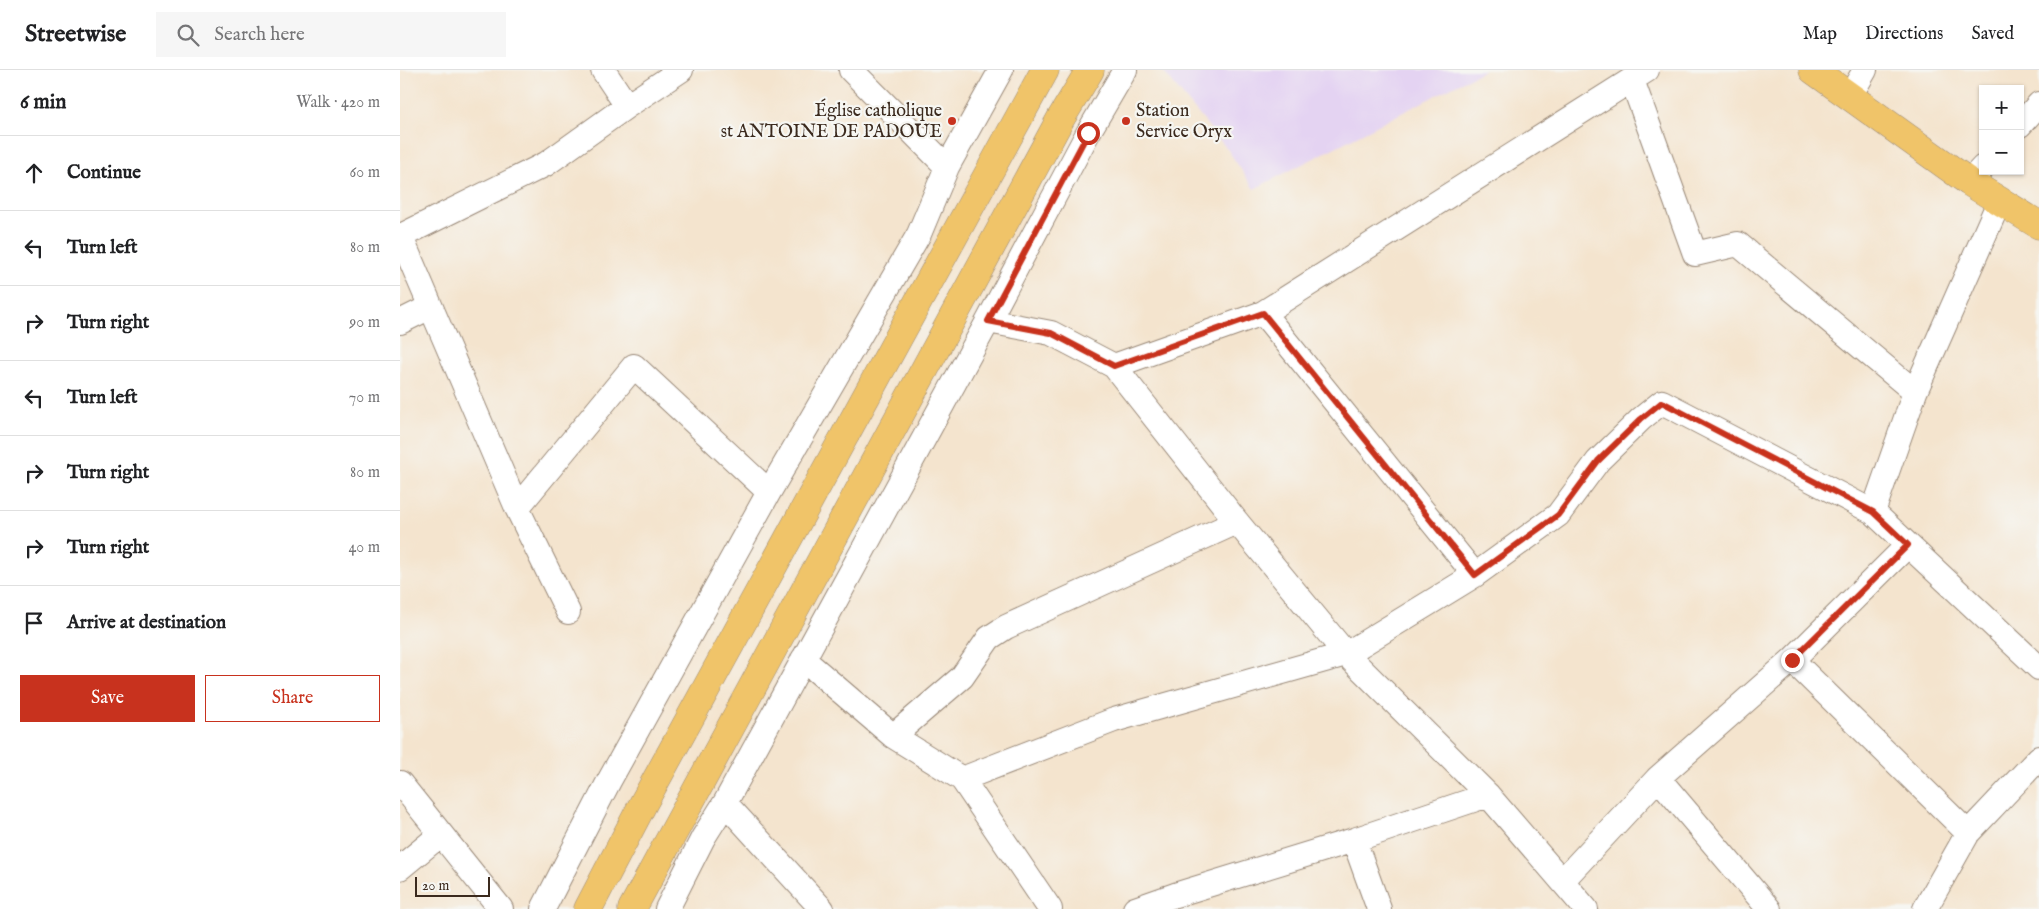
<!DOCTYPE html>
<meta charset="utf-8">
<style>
body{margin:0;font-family:"IM FELL English",serif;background:#f6f6f6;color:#202124}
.controls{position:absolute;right:15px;top:15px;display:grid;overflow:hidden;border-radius:0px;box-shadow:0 1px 4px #0004}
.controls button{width:45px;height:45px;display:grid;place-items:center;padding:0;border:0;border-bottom:1px solid #e0e0e0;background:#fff;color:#202124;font:25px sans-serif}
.scale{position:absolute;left:15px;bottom:12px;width:75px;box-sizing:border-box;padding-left:5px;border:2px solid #3b2a1e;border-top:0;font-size:14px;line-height:18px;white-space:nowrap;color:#3b2a1e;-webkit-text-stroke:4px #f6f6f2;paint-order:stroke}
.stop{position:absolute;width:15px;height:15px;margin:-11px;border:4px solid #c8321e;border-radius:50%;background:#fff}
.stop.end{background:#c8321e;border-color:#fff;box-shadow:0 1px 5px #0008}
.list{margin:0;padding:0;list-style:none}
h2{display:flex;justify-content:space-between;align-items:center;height:65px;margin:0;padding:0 20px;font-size:21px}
h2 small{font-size:16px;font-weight:400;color:#757577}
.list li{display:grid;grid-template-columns:32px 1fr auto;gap:15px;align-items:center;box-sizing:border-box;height:75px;padding:0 20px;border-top:1px solid #e0e0e0}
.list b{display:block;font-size:19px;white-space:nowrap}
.list em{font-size:16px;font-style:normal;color:#757577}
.actions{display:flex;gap:10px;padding:15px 20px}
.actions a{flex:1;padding:11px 0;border:1px solid #c8321e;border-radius:0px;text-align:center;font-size:18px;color:#c8321e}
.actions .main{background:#c8321e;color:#fff}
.icon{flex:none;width:28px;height:28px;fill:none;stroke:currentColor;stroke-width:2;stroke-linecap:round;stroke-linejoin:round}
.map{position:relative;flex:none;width:1639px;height:839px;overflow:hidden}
header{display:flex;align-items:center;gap:30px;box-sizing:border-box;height:70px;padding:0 25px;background:#fff;border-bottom:1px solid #e0e0e0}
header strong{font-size:24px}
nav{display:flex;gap:28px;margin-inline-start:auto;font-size:18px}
.search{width:350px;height:45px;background:#f6f6f6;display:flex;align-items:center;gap:12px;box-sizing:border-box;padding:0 18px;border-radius:0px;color:#757577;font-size:19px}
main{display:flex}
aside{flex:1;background:#fff}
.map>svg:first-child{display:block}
.built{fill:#e4d3f2}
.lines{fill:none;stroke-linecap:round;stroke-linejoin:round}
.minor-casing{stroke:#988776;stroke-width:26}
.major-casing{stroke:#988776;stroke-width:29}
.highway-casing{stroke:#988776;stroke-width:29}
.minor{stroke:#fff;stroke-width:24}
.major{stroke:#f0c469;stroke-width:28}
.highway{stroke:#f0c469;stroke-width:28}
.route{stroke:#c8321e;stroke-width:6}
.poi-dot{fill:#c8321e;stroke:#f6f6f2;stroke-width:2}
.labels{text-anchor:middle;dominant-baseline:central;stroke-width:4.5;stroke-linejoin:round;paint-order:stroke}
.poi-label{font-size:18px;fill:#3b2a1e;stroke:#f6f6f2;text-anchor:end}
</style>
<header>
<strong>Streetwise</strong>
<div class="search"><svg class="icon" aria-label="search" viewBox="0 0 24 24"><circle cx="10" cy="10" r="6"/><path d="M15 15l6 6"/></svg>Search here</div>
<nav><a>Map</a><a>Directions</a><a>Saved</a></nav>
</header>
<main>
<aside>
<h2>6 min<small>Walk · 420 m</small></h2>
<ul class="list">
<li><svg class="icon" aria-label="ahead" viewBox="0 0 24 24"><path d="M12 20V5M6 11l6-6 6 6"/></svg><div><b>Continue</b></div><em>60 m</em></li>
<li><svg class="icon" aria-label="left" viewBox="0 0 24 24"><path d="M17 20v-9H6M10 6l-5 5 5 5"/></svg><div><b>Turn left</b></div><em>80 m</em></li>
<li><svg class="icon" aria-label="right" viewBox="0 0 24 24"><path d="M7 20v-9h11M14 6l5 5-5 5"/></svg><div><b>Turn right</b></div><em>90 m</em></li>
<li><svg class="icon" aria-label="left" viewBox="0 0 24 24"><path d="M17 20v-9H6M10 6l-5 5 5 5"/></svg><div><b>Turn left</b></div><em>70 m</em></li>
<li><svg class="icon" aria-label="right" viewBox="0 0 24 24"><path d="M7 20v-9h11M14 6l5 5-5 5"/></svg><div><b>Turn right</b></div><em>80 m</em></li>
<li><svg class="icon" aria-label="right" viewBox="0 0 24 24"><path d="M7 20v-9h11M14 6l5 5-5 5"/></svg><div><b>Turn right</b></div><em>40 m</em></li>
<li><svg class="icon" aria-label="arrive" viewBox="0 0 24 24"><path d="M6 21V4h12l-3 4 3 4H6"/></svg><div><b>Arrive at destination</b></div></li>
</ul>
<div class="actions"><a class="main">Save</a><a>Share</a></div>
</aside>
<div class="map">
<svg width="1639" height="839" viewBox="0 0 1639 839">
<rect width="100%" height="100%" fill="#f6f6f2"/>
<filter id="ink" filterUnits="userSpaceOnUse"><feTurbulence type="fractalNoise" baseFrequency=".02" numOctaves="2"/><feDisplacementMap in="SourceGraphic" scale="10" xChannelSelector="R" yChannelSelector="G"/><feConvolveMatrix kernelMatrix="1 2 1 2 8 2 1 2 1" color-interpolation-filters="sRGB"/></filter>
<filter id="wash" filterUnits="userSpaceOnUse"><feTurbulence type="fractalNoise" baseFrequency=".0096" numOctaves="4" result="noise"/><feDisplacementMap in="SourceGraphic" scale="20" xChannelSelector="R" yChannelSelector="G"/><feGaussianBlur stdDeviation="1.12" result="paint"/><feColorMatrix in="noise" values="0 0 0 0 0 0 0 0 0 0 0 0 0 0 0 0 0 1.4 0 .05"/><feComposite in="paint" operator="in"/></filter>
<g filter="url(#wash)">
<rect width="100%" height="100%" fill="#f4e4ce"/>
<path class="built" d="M762,0H1085L854,119L828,80Z"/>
</g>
<g filter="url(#ink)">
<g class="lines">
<defs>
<path id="minor" d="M203,0L227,36
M451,0L547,97
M1232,10L1295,184L1338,174L1515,322
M1450,26L1465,0
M1620,55L1639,34
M1569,112L1583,97
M0,165L117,438L168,542
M1,166L146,94L227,36L281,0
M863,243L1075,505
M588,251L651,263L714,296L837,452L946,584L1088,725L1186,839
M0,252L30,237
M714,296L863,243L1247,0
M117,438L234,296L369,422
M1473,442L1515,322L1599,132
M403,589L493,666L562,709L650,839
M1392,590L1568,763
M493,666L562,607L589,568L606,557L837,452
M1258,708L1369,839
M562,709L714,650L946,584L1075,505L1158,445L1198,391L1241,349L1262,332L1473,442L1639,598
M0,713L101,839
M325,733L422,839
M954,770L979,839
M0,798L40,765
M1162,811L1258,708L1392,590L1508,475
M143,839L209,711L369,422L519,164L547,97L601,0
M267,839L303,768L325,733L588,251L688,63L725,0
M735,839L775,825L954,770L1088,725
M1525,839L1568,763L1639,688"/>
<path id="major" d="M1413,0L1569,112L1639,155"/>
<path id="highway" d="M188,839L244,732L645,0
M232,839L661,48L690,0"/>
</defs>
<use href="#minor" class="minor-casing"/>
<use href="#major" class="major-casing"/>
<use href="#highway" class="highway-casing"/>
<use href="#minor" class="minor"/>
<use href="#major" class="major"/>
<use href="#highway" class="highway"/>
</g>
</g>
<g class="lines" filter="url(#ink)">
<path class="route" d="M688,63L588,251L651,263L714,296L863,243L1075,505L1158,445L1198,391L1241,349L1262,332L1473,442L1508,475L1392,590"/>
</g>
<g class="poi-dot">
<circle cx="552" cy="51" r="5"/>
<circle cx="726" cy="51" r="5"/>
</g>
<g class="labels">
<g class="poi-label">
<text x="542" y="41">Église catholique<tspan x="542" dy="21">st ANTOINE DE PADOUE</tspan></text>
<text x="736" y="41" text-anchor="start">Station<tspan x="736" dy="21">Service Oryx</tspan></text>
</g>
</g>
</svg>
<div class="controls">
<button>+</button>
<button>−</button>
</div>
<div class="scale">20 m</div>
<div class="stop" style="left:688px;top:63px"></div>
<div class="stop end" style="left:1392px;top:590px"></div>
</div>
</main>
